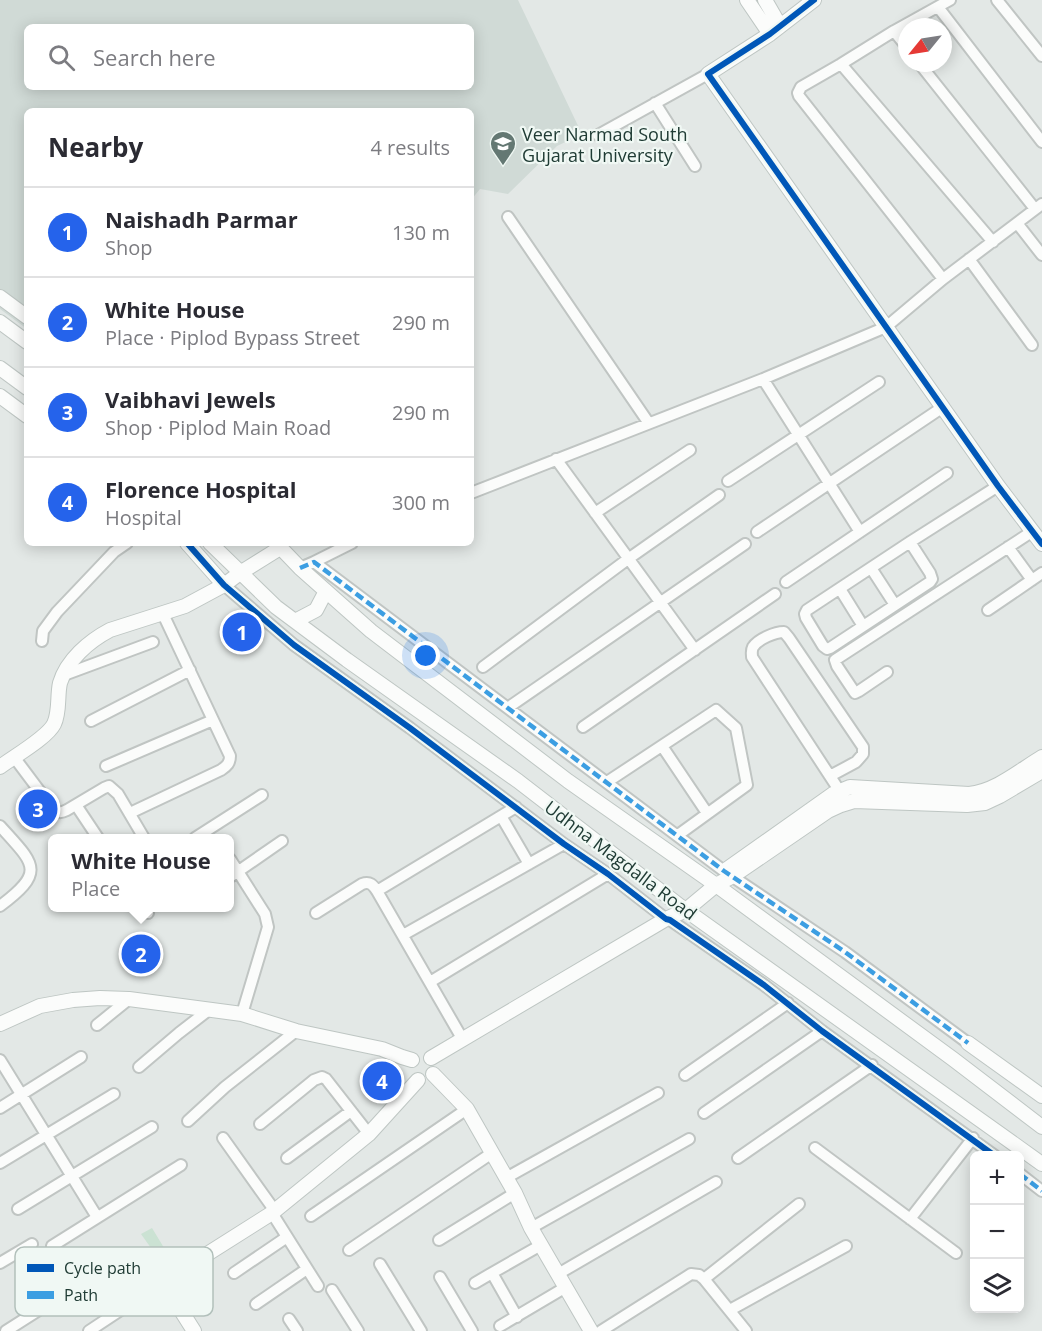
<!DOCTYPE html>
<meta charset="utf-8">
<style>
:root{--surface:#fff;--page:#f2f2f3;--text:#2b2b33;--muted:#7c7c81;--line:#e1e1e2;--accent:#2563eb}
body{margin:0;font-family:"Open Sans",sans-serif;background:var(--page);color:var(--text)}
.controls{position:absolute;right:18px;bottom:18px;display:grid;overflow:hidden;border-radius:9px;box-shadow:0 3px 15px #0003}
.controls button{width:54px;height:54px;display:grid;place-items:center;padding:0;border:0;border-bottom:2px solid var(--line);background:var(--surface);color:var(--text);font:30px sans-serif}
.compass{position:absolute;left:898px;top:18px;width:54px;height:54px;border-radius:50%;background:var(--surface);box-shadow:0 3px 15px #0003;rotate:240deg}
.you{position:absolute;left:426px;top:656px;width:21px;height:21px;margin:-15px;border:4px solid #fff;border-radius:50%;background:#1a73e8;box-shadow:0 0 0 9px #1a73e833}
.badge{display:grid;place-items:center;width:39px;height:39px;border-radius:50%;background:var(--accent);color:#fff;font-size:20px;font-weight:700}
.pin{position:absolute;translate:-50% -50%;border:3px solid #fff;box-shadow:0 2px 6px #0006}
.popup{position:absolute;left:48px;top:834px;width:186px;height:78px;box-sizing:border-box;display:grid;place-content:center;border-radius:9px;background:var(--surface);filter:drop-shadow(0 2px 4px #0005);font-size:20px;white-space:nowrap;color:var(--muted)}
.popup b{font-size:22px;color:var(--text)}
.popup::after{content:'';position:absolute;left:50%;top:100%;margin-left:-12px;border:12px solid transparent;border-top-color:var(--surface)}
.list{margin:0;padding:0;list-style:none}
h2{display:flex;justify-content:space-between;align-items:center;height:78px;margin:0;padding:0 24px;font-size:26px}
h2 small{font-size:20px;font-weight:400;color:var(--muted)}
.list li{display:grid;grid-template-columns:39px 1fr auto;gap:18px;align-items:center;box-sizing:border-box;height:90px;padding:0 24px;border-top:2px solid var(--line)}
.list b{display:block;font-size:22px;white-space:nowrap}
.list p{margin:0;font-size:20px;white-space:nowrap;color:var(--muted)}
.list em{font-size:20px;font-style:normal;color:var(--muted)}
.icon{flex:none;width:33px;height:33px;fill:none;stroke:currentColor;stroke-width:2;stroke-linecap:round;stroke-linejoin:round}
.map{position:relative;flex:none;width:1042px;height:1331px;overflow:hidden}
.search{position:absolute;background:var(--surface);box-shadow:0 3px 15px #0003;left:24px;top:24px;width:450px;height:66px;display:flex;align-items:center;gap:15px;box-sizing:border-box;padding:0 21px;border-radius:9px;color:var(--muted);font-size:22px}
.panel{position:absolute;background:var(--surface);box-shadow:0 3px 15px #0003;left:24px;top:108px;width:450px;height:438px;border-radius:9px}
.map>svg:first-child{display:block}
.built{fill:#d0dad6;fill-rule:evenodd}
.green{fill:#cbe2d3}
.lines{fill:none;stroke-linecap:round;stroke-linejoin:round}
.street-casing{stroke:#c0c5c3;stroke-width:14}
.secondary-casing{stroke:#bec6c3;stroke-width:16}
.street{stroke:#fbfcfb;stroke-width:10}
.secondary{stroke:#fbfcfb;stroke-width:14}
.quiet{stroke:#3c9ee2;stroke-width:4.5;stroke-dasharray:9 4.5;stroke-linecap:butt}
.cycleway-casing{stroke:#f0f8f4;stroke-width:10}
.cycleway{stroke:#0057b8;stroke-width:6}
.labels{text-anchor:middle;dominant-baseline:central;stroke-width:4.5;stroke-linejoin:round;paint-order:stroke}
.poi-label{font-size:18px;fill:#203c35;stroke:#f0f8f4;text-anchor:start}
.street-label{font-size:18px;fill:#203c35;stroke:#f0f8f4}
.key{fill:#f0f8f4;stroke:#b2c0bb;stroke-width:1.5}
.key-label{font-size:16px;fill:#203c35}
</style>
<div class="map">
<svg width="1042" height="1331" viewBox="0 0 1042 1331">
<rect width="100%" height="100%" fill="#e3e8e6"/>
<path class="built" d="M 0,0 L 518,0 L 582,134 L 557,146 L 508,194 L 480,189 L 471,200 L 471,111 L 27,111 L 27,329 L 0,309 ZM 27,27 L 471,27 L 471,87 L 27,87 Z"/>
<path class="green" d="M 152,1228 L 175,1266 L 145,1285 L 129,1262 L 151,1248 L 141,1234 Z"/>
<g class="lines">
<defs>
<path id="street" d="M 950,0 L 894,31 L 841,64 L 993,242
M 997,0 L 1042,56
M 938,7 L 1042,142
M 894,31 L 907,47
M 919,63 L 1035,209
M 841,64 L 801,87 L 798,93 L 799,96 L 943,279
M 655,103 L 695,166
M 598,135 L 708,74
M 508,217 L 648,422
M 1017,223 L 1042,255
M 969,259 L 1032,345
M 763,379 L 860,532
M 556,459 L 695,650
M 728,481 L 879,382
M 471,493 L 763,379 L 886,327 L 943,279 L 1042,204
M 595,513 L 690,450
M 757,532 L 943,407
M 910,542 L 930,573 L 932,579 L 930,582 L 830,648 L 827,649 L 823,646 L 806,618 L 805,614 L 807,610 L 910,542 L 998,486
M 1008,547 L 1032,580
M 314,562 L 352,543
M 300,568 L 314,562 L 724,871 L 845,952 L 968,1043
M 871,568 L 895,605
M 786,582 L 947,473
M 224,585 L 294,645 L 410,728 L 564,844 L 608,874 L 666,919 L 670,920 L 764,985 L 822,1031 L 995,1156
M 840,589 L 863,626
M 988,610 L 1042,573
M 42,641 L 43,631 L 57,612 L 114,552 L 127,543
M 483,667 L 628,559 L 719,495
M 887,672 L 859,691 L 855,693 L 837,666 L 835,660 L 1033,531
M 64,675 L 153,642
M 509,707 L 745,544
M 91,721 L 190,670
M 583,727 L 775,594
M 662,746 L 707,813
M 14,757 L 53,809 C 59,813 61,813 67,810 L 104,788 L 109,786 L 118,794 L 144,838
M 106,766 L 213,720
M 830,776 L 856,762 L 863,754 L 863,747 L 789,638 L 784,632 C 775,632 758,639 753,647 C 751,651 752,653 752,657 L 839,790
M 607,782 L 716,710 L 736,728 L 747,785 L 678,835
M 76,805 L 98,838
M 130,813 L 221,770 C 227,766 230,763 230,756 L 163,614
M 501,816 L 529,864
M 0,826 C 34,864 47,871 0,906
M 195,838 L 262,795
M 230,859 L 265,914 L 268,927 L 242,1014
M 230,877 L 282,841
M 377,891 L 516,807
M 144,908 L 148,913
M 316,913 L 362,884 C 370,881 373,885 377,891 L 463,1040
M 403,935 L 564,844
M 430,982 L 608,874
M 97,1025 L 129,999
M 0,1060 L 97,1217
M 139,1067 L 179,1033 L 210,1009
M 685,1075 L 788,1003
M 0,1108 L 81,1057
M 704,1113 L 822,1031
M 188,1121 L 225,1087 L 296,1031
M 260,1124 L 314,1080 L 322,1077 L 326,1079 L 369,1134
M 223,1138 L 275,1211
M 815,1148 L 956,1253
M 287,1158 L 351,1111
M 738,1158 L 872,1065
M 0,1163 L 114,1094
M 1020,1174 L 1042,1191
M 506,1178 L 658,1093
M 18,1209 L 152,1127
M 272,1213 L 318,1286
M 311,1216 L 467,1109
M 910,1219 L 973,1138
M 531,1228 L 689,1139
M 439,1240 L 515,1193
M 52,1246 L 181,1165
M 349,1250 L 492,1153
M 0,1263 L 32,1244
M 380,1264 L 421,1331
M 234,1273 L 287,1237
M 558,1274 L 716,1182
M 440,1277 L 472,1331
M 704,1279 L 799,1204
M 475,1283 L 492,1273
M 332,1290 L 358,1331
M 256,1304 L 307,1269
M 730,1310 L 846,1246
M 517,1317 L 492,1273 L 541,1245
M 289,1319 L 297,1331
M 500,1326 L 566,1287
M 6,1331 L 119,1259
M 89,1331 L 163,1282
M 601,1331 L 691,1274 L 699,1275 L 704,1279 L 746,1331"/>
<path id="secondary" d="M 747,0 L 770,34
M 765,0 L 780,26
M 814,0 L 770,34 L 708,74 L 998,486 L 1042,544
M 0,297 L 27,317
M 0,322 L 27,342
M 0,368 L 27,388
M 0,396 L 27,416
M 187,543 L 224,585
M 210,543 L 276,607 L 347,660 L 518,781 L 680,906 L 1042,1164
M 276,543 L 300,568 L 371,631 L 568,781 L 716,885 L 953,1059 L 1042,1127
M 295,621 L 316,610 L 326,591
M 0,767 C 13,757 47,738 54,724 C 60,712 57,696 60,683 C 67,660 89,641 110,630 L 185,606 L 224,585 L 240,573 L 280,548
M 727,869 L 833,794 L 850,787 L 969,794 C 996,791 1019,771 1042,757
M 0,1024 L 40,1006 L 73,1000 L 100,998 L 129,999 L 242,1014 L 296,1031 L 382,1049 L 402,1057 L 412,1060
M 968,1043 L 1042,1096
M 431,1058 L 666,919 L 686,910 L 716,885 L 733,876 L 828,811 L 841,805 L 854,801 L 967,805 L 985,803 L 1000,796 L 1042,771
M 433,1074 L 467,1109 L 515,1193 L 531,1228 L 591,1331
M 194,1331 L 163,1282 L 272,1213 L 369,1134 L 418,1080"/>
</defs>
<use href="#street" class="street-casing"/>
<use href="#secondary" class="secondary-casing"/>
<use href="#street" class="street"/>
<use href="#secondary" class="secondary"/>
<path class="quiet" d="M 300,568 L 314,562 L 724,871 L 845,952 L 968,1043
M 1020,1174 L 1042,1191"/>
<defs>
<path id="cycleway" d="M 814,0 L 770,34 L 708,74 L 998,486 L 1042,544
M 187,543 L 224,585 L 294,645 L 410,728 L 564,844 L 608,874 L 666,919 L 670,920 L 764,985 L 822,1031 L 995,1156"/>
</defs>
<use href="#cycleway" class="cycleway-casing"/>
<use href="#cycleway" class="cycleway"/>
</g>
<defs>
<symbol id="university-pin" viewBox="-11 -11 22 30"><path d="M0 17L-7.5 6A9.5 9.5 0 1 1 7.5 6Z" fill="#647873" stroke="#f0f8f4"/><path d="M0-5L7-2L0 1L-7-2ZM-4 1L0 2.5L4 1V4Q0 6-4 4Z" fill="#fff"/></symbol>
</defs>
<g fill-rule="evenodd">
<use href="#university-pin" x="488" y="129" width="30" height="40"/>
</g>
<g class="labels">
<g class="poi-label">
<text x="522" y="134">Veer Narmad South<tspan x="522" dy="21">Gujarat University</tspan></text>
</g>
<g class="street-label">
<text transform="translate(621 860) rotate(37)">Udhna Magdalla Road</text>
</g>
</g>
<rect x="15" y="1247" width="198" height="69" rx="9" class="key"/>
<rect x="27" y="1264" width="27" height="8" fill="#0057b8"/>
<rect x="27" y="1291" width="27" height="8" fill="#3c9ee2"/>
<g class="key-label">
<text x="64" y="1274">Cycle path</text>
<text x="64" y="1301">Path</text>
</g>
</svg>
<div class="controls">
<button>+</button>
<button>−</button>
<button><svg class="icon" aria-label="layers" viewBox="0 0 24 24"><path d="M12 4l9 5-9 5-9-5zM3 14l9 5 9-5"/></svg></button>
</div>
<svg class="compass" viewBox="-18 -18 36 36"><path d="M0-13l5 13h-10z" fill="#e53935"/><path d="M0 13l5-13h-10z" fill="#7c7c81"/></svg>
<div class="you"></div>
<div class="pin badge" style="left:242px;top:632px">1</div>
<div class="pin badge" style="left:141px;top:954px">2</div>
<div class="popup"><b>White House</b>Place</div>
<div class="pin badge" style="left:38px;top:809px">3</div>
<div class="pin badge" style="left:382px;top:1081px">4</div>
<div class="search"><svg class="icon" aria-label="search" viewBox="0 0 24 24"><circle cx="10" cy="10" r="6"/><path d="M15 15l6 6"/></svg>Search here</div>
<section class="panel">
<h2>Nearby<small>4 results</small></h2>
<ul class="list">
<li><span class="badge">1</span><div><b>Naishadh Parmar</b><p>Shop</p></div><em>130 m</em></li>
<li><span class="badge">2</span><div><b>White House</b><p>Place · Piplod Bypass Street</p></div><em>290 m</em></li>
<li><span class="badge">3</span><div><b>Vaibhavi Jewels</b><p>Shop · Piplod Main Road</p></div><em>290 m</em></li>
<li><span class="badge">4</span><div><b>Florence Hospital</b><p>Hospital</p></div><em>300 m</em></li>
</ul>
</section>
</div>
